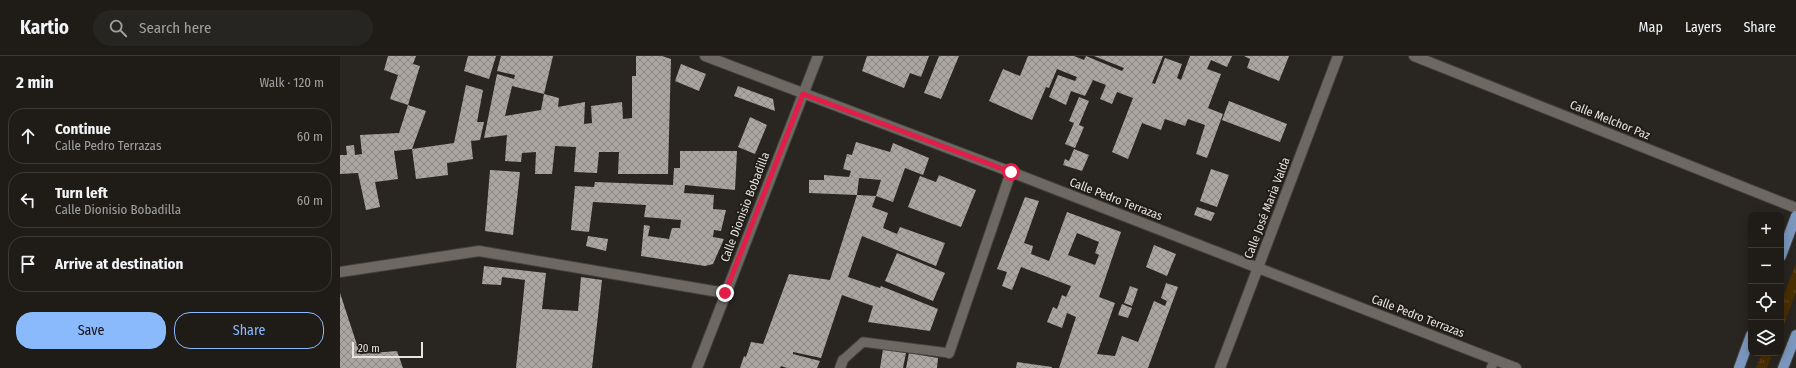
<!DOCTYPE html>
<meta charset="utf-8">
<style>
:root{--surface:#1f1c18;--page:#272521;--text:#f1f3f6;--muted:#a1a1a2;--line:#3c3a37;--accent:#8abafc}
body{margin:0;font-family:"Fira Sans Condensed",sans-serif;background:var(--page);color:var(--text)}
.controls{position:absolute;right:12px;bottom:12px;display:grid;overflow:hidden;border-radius:8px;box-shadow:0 2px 10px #0003}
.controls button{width:36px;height:36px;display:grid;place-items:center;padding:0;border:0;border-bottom:1px solid var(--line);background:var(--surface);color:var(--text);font:20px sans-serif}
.scale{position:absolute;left:12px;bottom:10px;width:71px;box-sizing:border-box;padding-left:4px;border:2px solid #e6e3e0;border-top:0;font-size:11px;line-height:14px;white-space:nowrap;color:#e6e3e0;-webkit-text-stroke:3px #201c17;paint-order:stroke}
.stop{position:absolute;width:12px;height:12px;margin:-9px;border:3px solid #e11d48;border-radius:50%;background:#fff}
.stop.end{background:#e11d48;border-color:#fff;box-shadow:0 1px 4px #0008}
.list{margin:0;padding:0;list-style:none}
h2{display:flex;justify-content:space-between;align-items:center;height:52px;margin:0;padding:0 16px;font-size:17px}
h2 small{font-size:13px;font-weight:400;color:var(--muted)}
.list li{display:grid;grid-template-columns:26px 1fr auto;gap:12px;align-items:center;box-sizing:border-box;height:56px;margin:0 8px 8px;padding:0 8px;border:1px solid var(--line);border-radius:16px}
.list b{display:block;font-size:15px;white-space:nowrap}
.list p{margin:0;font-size:13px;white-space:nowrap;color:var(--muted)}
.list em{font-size:13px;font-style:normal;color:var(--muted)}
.actions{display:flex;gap:8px;padding:12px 16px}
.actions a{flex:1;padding:9px 0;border:1px solid var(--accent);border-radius:16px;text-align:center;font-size:14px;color:var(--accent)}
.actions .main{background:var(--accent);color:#111}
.icon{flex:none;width:22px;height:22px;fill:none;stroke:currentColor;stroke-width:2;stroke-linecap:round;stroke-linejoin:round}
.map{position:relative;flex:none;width:1456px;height:312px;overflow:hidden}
header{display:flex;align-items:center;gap:24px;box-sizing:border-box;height:56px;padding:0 20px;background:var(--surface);border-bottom:1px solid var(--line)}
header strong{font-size:19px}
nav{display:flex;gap:22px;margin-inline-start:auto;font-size:14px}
.search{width:280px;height:36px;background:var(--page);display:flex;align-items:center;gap:10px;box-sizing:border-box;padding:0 14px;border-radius:22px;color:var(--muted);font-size:15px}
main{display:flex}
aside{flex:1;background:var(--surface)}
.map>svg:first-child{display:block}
.grass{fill:url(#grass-tufts)}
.building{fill:url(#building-cross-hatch);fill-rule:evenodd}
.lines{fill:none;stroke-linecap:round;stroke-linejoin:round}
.lane-casing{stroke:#45413d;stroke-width:11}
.street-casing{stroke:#45413d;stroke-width:12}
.primary-casing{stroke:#45413d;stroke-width:12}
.lane{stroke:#6d6962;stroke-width:9}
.street{stroke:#6d6962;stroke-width:10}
.primary{stroke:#7b97bd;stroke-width:10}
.route{stroke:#e11d48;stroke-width:5}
.labels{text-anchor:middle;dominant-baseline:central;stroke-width:4;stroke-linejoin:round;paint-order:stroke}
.street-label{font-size:12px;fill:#e6e3e0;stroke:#201c17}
</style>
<header>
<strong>Kartio</strong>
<div class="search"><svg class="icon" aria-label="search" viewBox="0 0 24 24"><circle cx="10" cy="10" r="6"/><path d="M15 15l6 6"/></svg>Search here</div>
<nav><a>Map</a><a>Layers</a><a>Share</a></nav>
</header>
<main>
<aside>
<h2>2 min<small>Walk · 120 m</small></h2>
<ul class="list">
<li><svg class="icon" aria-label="ahead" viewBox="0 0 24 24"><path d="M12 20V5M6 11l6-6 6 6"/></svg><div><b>Continue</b><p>Calle Pedro Terrazas</p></div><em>60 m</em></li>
<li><svg class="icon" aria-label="left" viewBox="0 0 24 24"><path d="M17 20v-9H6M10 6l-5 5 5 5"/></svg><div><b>Turn left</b><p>Calle Dionisio Bobadilla</p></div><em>60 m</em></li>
<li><svg class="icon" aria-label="arrive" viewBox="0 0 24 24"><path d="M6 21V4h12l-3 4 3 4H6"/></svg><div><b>Arrive at destination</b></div></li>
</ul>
<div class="actions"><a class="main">Save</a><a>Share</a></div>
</aside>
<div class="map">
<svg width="1456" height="312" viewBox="0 0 1456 312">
<defs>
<pattern id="grass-tufts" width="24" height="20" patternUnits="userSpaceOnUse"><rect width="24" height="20" fill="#492e00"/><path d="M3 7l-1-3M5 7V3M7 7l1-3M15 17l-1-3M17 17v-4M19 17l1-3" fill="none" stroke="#634c25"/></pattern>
<pattern id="building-cross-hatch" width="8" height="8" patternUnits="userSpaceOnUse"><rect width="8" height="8" fill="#aaa59e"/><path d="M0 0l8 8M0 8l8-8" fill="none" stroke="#8c8883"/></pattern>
</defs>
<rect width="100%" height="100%" fill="#292520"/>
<path class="grass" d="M 1456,207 L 1456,236 L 1441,276 L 1441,247 Z
M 1422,297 L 1433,297 L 1427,312 L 1416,312 Z"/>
<path class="building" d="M 48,0 L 76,0 L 73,8 L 80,10 L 68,49 L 50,43 L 58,19 L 44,14 Z
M 128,0 L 156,0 L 149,23 L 124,15 Z
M 161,0 L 213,0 L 204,38 L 172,30 L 165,60 L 201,54 L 204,38 L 219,42 L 218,51 L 245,46 L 244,68 L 252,67 L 251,50 L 282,46 L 283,63 L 292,62 L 292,20 L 296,20 L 296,0 L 322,0 L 331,3 L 328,118 L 278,118 L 279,96 L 259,96 L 257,117 L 234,116 L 236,91 L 215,90 L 212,118 L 195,118 L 196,96 L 182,97 L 181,106 L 165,105 L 167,79 L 144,82 L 157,18 L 174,23 L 175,19 L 157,15 Z
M 527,0 L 589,0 L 581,21 L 570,17 L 564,32 L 522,15 Z
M 599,0 L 619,0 L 601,43 L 584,37 Z
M 688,0 L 734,0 L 744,4 L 746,0 L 782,15 L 784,12 L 754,0 L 823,0 L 812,27 L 815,28 L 825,2 L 842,8 L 837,22 L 841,24 L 850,0 L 892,0 L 887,11 L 871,4 L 867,13 L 881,18 L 868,52 L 883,58 L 867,102 L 856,98 L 865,69 L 848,63 L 845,70 L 825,63 L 821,74 L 802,67 L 788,103 L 772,96 L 793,42 L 777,36 L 772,48 L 760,43 L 766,29 L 753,24 L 745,40 L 731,35 L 726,49 L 709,41 L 718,19 L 735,25 L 737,21 L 717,13 L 709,32 L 706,31 L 692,64 L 649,45 L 663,13 L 680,20 Z
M 904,0 L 949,0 L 939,25 L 907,12 L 910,3 Z
M 341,8 L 366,18 L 359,35 L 335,25 Z
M 126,29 L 143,34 L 137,66 L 144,66 L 140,84 L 131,85 L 133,103 L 107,107 L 108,119 L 76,123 L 72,93 L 114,87 Z
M 398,30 L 433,43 L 435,55 L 394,40 Z
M 739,41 L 749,45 L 739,69 L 744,71 L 735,92 L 725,88 L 734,67 L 729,65 Z
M 889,45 L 947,68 L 940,86 L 882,64 Z
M 68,49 L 86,55 L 72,93 L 54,95 L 58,123 L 35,126 L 40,151 L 26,154 L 18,117 L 0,118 L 0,99 L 7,99 L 6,90 L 14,89 L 15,99 L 22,98 L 20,79 L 59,77 Z
M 410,61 L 427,69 L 415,98 L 398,91 Z
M 516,86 L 550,96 L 553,87 L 589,102 L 583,119 L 565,112 L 553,146 L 536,140 L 541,124 L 519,122 L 517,139 L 469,137 L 469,124 L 484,124 L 484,119 L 509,121 L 511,115 L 503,113 L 507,98 L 512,99 Z
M 734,93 L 749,99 L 742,115 L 723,109 L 725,103 L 729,105 Z
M 340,95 L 397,95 L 395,134 L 345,129 L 344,137 L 374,139 L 373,153 L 386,154 L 381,175 L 374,174 L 373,181 L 384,183 L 373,208 L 365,210 L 301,200 L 304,169 L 310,170 L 308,180 L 329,183 L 332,172 L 340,172 L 341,164 L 304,161 L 306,149 L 253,146 L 249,176 L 231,174 L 235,130 L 254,131 L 255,126 L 333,129 L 334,112 L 340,112 Z
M 871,113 L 889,119 L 877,151 L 860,145 Z
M 150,114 L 180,116 L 173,179 L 145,175 Z
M 599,119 L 636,134 L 621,171 L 568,151 L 580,120 L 596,126 Z
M 517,139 L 536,140 L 532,151 L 548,157 L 543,172 L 557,178 L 560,171 L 605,187 L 596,210 L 522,180 L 508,221 L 540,232 L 541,230 L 598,253 L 590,275 L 528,266 L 533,250 L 502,239 L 481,302 L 453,296 L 453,298 L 480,305 L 477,312 L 447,312 L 441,310 L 440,312 L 400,312 L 404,300 L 406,301 L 411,286 L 423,288 L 449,218 L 490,224 Z
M 685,141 L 699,145 L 684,187 L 693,190 L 691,198 L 704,203 L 709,205 L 727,156 L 781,176 L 759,241 L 775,247 L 757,298 L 775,300 L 782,280 L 798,286 L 814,245 L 825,250 L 827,245 L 821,242 L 826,227 L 838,231 L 808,312 L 719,312 L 736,261 L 727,257 L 722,272 L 707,266 L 713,251 L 717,253 L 722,239 L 726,241 L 731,230 L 681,211 L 672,234 L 662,230 L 667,216 L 657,213 ZM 737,177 L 759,186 L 755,197 L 759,199 L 755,209 L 728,199 Z
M 857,151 L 875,157 L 871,165 L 854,159 Z
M 248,180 L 268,183 L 266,195 L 246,190 Z
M 814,189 L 836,198 L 827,220 L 806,211 Z
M 557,197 L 605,217 L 593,245 L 545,225 Z
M 144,210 L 206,217 L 202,253 L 238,255 L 241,221 L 262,224 L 252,312 L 176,312 L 185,224 L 162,221 L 161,229 L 142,228 Z
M 790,230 L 798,233 L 792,250 L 784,247 Z
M 0,237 L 20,298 L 57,295 L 63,312 L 0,312 Z
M 782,248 L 792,252 L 788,262 L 778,259 Z
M 543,293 L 566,297 L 563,312 L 540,312 Z
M 569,297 L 598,302 L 597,312 L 566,312 Z
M 677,306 L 712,311 L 712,312 L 676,312 Z"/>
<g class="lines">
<defs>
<path id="lane" d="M 503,304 L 523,286 L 609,297
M 1151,312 L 1155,304"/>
<path id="street" d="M 365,0 L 671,116 L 1176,312
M 1074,0 L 1456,152
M 0,216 L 139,195 L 385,237
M 609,297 L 671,116
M 357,312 L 478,0
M 500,312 L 503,304
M 880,312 L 998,0"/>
<path id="primary" d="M 1441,200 L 1456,160
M 1399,312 L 1411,279
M 1443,312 L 1456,279"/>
</defs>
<use href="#lane" class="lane-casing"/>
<use href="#street" class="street-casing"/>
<use href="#primary" class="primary-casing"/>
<use href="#lane" class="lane"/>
<use href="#street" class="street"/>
<use href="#primary" class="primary"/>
</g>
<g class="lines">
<path class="route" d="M 385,237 L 463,38 L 671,116"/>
</g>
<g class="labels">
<g class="street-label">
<text transform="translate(1270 64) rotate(22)">Calle Melchor Paz</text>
<text transform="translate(776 143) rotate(21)">Calle Pedro Terrazas</text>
<text transform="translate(405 151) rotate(-69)">Calle Dionisio Bobadilla</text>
<text transform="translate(927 152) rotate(-69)">Calle José Maria Valda</text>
<text transform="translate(1078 260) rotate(21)">Calle Pedro Terrazas</text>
</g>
</g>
</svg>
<div class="controls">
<button>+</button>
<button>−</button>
<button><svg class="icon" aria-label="locate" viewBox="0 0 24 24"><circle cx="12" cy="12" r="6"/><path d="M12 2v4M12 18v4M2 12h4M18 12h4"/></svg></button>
<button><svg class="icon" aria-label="layers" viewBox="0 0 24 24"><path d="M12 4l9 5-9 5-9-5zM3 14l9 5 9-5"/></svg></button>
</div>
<div class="scale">20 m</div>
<div class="stop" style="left:671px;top:116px"></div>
<div class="stop end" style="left:385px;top:237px"></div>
</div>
</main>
